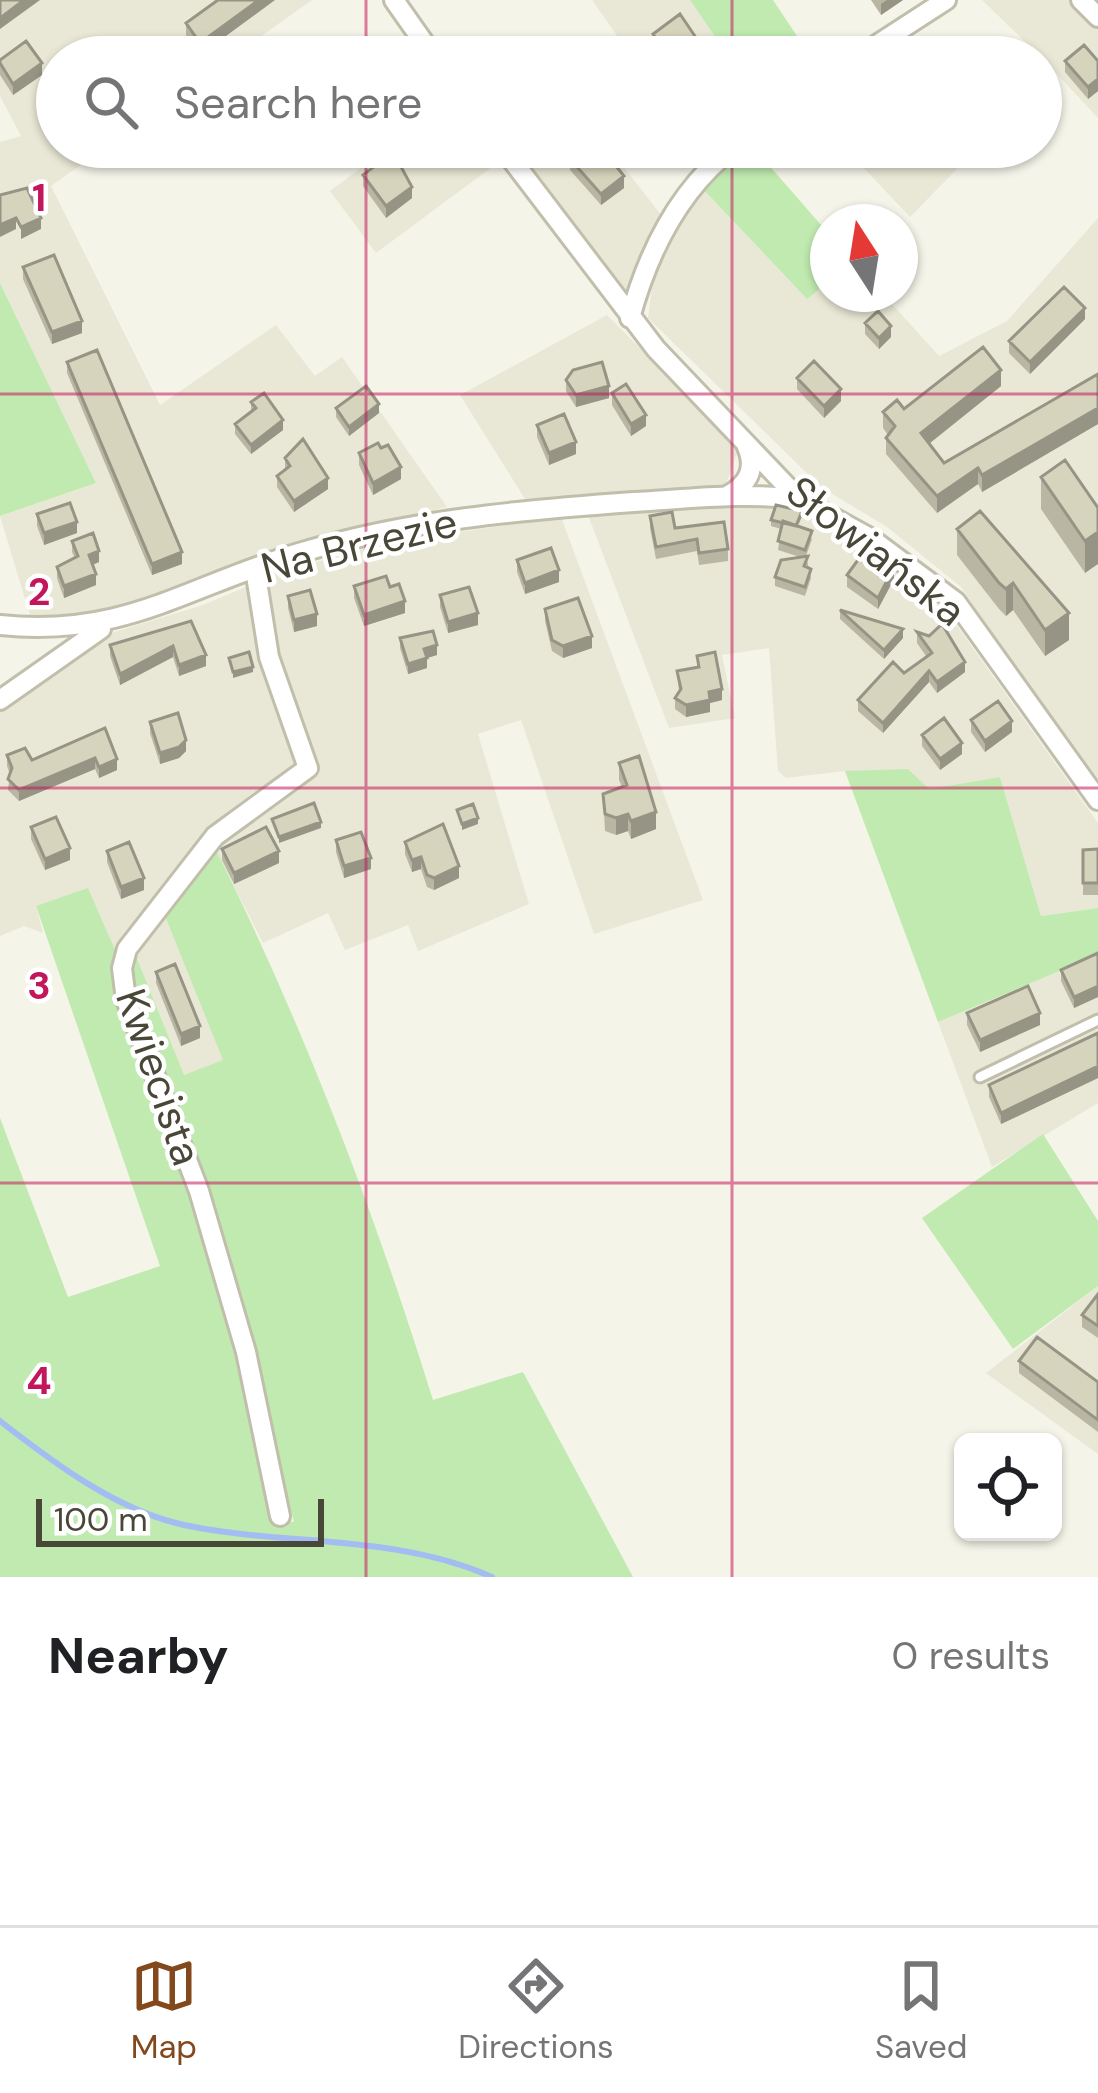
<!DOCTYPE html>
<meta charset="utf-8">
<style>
:root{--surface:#fff;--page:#f2f2f2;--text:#202124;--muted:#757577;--line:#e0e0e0;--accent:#84481d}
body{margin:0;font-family:"DM Sans",sans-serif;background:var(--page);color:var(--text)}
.controls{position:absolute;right:36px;bottom:36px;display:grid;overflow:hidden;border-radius:18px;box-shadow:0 3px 9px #0004}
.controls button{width:108px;height:108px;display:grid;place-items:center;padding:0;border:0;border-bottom:3px solid var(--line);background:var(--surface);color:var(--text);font:60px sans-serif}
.compass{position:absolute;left:810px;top:204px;width:108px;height:108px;border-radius:50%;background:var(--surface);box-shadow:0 3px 9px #0004;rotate:348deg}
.scale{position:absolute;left:36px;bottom:30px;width:288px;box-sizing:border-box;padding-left:12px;border:6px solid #494737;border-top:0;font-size:33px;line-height:42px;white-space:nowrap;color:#494737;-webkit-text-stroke:9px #fff;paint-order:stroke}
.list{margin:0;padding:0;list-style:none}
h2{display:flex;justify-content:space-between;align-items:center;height:156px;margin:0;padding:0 48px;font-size:51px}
h2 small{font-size:39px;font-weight:400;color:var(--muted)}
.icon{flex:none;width:66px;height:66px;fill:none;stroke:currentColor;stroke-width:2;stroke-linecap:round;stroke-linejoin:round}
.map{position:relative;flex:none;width:1098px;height:1577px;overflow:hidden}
.search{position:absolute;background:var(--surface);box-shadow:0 3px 9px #0004;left:36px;right:36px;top:36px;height:132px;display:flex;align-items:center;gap:30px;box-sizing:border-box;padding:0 42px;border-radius:66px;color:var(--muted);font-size:45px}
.sheet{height:348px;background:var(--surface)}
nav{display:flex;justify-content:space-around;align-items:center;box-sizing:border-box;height:168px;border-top:3px solid var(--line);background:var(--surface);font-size:33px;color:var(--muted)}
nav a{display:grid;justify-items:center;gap:6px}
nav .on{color:var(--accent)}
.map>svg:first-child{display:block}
.residential{fill:#e9e8d6}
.green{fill:#c0eab0}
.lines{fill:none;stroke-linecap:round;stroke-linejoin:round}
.stream{stroke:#a3bdf3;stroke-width:6}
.service-casing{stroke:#c1bfab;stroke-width:15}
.minor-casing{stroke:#c1bfab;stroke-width:24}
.service{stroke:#fff;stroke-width:9}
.minor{stroke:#fff;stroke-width:18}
.wall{fill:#b9b6a3}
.shaded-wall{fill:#969484}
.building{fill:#d7d4bd;stroke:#969484;stroke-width:3}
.grid{fill:none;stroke:#c2185b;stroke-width:3;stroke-opacity:0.55}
.labels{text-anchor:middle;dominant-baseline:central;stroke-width:9;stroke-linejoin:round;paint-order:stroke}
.street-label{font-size:42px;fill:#494737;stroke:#fff}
.grid-label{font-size:39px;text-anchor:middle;font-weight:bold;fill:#c2185b;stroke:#fff;stroke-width:9;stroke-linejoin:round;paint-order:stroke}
</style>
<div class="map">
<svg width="1098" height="1577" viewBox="0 0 1098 1577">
<rect width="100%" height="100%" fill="#f5f4e9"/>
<path class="residential" d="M 0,0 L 312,0 L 232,57 L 57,57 L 57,147 L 106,147 L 51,186 L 160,405 L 276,325 L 315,376 L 342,357 L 447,507 L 295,544 L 108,616 L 32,622 L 0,516 L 96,483 L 0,283 L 0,142 L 21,136 L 0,96 Z
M 592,0 L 690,0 L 729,57 L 632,57 Z
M 982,0 L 1098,0 L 1098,118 L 1041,57 Z
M 389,147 L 490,147 L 500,161 L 376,253 L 330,191 Z
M 512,147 L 564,147 L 570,154 L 580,147 L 608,147 L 662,216 L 633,292 L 620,294 Z
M 844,147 L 936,147 L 957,169 L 910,217 Z
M 700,186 L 806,298 L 828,282 L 828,294 L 883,294 L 939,356 L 1007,321 L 1098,218 L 1098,791 L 961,587 L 887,527 L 821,487 L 648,318 L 653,278 Z
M 607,315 L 739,447 L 725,487 L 525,499 L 460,395 Z
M 734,503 L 802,509 L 878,547 L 940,602 L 1098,823 L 1098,908 L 1041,916 L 1000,777 L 929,789 L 845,771 L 786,778 L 778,771 L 769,648 L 722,655 L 735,718 L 669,728 L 588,515 Z
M 561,517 L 703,900 L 594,934 L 521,720 L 478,734 L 529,904 L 482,924 L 418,951 L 408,925 L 345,950 L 328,913 L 263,943 L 207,833 L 116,952 L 88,889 L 36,906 L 43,933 L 24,926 L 0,936 L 0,691 L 108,634 L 203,605 L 282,572 L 380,544 Z
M 163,911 L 224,1060 L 184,1076 L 134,951 Z
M 1098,955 L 1098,1103 L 992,1167 L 938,1022 Z
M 1098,1286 L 1098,1454 L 986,1373 Z"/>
<path class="green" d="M 690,0 L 773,0 L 811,57 L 729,57 Z
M 742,147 L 753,147 L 828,233 L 828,282 L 807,299 L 700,186 Z
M 0,283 L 96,483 L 0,516 Z
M 908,769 L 929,789 L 1000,777 L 1041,916 L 1098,908 L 1098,955 L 938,1022 L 845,771 Z
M 213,844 C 302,1022 374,1210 433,1400 L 523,1372 L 633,1577 L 0,1577 L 0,1118 L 68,1297 L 160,1266 L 36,906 L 88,888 L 116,952 L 113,977 L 194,1190 L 243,1356 L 272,1519 L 294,1522 L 214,1214 L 132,1010 L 127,972 L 134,951 L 184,1075 L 223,1060 L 163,911 Z
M 1043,1134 L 1098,1221 L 1098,1286 L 1013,1349 L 922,1218 Z"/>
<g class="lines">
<path class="stream" d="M 0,1421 C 54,1463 116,1510 184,1525 C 285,1546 396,1534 492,1577"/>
<defs>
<path id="service" d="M 980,1077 L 1098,1020"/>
<path id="minor" d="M 394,0 L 434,57
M 1081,0 L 1098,17
M 858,57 L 946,0
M 502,147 L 656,349 L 799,499 L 870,538 L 956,602 L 1098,800
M 630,318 C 648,252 679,189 734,147
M 727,496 C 747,485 757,470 747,447
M 255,569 L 269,657 L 308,768 L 215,836 L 127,949 L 122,968 L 126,1000 L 199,1191 L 246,1352 L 280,1516
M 0,625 C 124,638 187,586 299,553 C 408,520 521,510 634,502 C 689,499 744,492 799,499
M 0,700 L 101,629"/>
</defs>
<use href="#service" class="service-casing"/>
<use href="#minor" class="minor-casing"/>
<use href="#service" class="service"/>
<use href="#minor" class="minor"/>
</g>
<path class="wall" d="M 218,0 L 200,55 L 186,35 L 186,23 Z
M 871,0 L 903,0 L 881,15 Z
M 653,34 L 709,57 L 661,57 L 653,45 Z
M 0,60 L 42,75 L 13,95 L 0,75 Z
M 1065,61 L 1098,61 L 1098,91 L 1088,99 L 1065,72 Z
M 884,147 L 918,147 L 917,163 L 904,168 Z
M 570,159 L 624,188 L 601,205 L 570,170 Z
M 363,175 L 412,198 L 386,218 L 363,186 Z
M 23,267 L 82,333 L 52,344 L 23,279 Z
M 1085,319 L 1030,374 L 1009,353 L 1009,341 Z
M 865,323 L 891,337 L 879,349 L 865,334 Z
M 67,362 L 182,564 L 152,575 L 67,373 Z
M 1098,374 L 1098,424 L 982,492 L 978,484 L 937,513 L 886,454 L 886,438 L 888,435 L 883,428 L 883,412 L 904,409 L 1001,386 L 929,444 L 944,463 Z
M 797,378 L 841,401 L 824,418 L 797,389 Z
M 566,380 L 609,398 L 576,407 L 566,391 Z
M 612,393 L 646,426 L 631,436 L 612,405 Z
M 251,402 L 283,430 L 251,454 L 235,434 L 235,424 L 251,412 Z
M 336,408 L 379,413 L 349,436 L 336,417 Z
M 537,425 L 576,454 L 549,465 L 537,437 Z
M 359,453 L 401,479 L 373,495 L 359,465 Z
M 285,458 L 328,489 L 294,512 L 277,487 L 277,476 L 285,470 Z
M 1041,477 L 1098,508 L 1085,573 L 1041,509 Z
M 37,514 L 77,533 L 44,545 L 37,526 Z
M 650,516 L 728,549 L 728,561 L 699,565 L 697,551 L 656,559 L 650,528 Z
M 802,517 L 798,526 L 812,539 L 806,556 L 811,578 L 805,596 L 775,586 L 775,577 L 800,557 L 778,550 L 781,529 L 771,526 L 771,520 Z
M 957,529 L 1069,640 L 1045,656 L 1013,610 L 1006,616 L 999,609 L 957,555 Z
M 72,541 L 99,562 L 93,565 L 96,585 L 64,598 L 57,578 L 57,567 L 75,558 L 72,552 Z
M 517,560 L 559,582 L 525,594 L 517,572 Z
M 847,575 L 894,579 L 878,609 L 847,587 Z
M 354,586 L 390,587 L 405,613 L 364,626 L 354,598 Z
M 440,595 L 478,625 L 448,633 L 440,607 Z
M 288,596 L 317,626 L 294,632 L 288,608 Z
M 545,609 L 592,648 L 563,658 L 552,651 L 545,621 Z
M 840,610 L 903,638 L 884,659 L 840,619 Z
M 191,621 L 206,666 L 179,676 L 173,657 L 120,685 L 110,656 L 110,645 Z
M 917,632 L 965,672 L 937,693 L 929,682 L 883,733 L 858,711 L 858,700 L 904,673 L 926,656 L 917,643 Z
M 400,638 L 437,655 L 427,658 L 427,668 L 408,674 L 400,648 Z
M 697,656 L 722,700 L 710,703 L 710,712 L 686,717 L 675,709 L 675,698 L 679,691 L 677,671 L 697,668 Z
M 971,720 L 1012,732 L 985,752 L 971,732 Z
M 150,722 L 186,751 L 179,758 L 160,764 L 150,733 Z
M 105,728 L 117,770 L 99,778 L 95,769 L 19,801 L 8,790 L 10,774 L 7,766 L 7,755 L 32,760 Z
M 922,735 L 962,754 L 940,770 L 922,746 Z
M 619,763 L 656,829 L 631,839 L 628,831 L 616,835 L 605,831 L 603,794 L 622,787 L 619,780 Z
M 31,827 L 70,860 L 45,870 L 31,839 Z
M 336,840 L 371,869 L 344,878 L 336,852 Z
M 405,842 L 459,878 L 434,890 L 427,887 L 421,869 L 412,872 L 405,854 Z
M 222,849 L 279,863 L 234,884 L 222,860 Z
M 1098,849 L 1098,895 L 1083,895 L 1083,850 Z
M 107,851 L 144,890 L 121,899 L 107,862 Z
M 1098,953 L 1098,997 L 1074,1008 L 1061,981 L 1061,970 Z
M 156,972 L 200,1038 L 181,1046 L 156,983 Z
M 967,1013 L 1040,1025 L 980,1052 L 967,1025 Z
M 1098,1033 L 1098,1078 L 1001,1124 L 989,1097 L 989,1085 Z
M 1098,1294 L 1098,1338 L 1082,1327 L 1082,1315 Z
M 1019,1361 L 1098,1382 L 1098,1432 L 1019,1373 Z"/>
<path class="shaded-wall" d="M 24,0 L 40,0 L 0,29 L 0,18 Z
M 259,0 L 275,0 L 200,55 L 200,43 Z
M 887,0 L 903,0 L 881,15 L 881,4 Z
M 42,63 L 42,75 L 13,95 L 13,84 Z
M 1098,79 L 1098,91 L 1088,99 L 1088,87 Z
M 917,151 L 917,163 L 904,168 L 904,156 Z
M 624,176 L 624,188 L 601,205 L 601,194 Z
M 412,187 L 412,198 L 386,218 L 386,206 Z
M 16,218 L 16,229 L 0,237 L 0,225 Z
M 41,218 L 41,229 L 21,239 L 21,227 Z
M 1085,308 L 1085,319 L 1030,374 L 1030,362 Z
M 82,321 L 82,333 L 52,344 L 52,332 Z
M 891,326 L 891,337 L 879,349 L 879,338 Z
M 1001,370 L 1001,386 L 921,450 L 921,433 Z
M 609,386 L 609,398 L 576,407 L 576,395 Z
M 841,389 L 841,401 L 824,418 L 824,406 Z
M 379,404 L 379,413 L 349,436 L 349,427 Z
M 1098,408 L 1098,424 L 982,492 L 982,475 Z
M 646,415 L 646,426 L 631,436 L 631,424 Z
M 283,420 L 283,430 L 251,454 L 251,445 Z
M 576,442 L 576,454 L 549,465 L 549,453 Z
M 401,467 L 401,479 L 373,495 L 373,483 Z
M 978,468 L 978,484 L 937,513 L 937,496 Z
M 328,478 L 328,489 L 294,512 L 294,501 Z
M 77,522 L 77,533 L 44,545 L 44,533 Z
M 1098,532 L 1098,564 L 1085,573 L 1085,541 Z
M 99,551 L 99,562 L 89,566 L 89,555 Z
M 182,552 L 182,564 L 152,575 L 152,564 Z
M 894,567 L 894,579 L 878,609 L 878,598 Z
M 559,570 L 559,582 L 525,594 L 525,583 Z
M 96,574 L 96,585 L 64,598 L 64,586 Z
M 1013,583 L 1013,610 L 1006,616 L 1006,589 Z
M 405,601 L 405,613 L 364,626 L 364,615 Z
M 478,613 L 478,625 L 448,633 L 448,622 Z
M 1069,613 L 1069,640 L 1045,656 L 1045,630 Z
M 317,614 L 317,626 L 294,632 L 294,620 Z
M 903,629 L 903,638 L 884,659 L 884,650 Z
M 592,636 L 592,648 L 563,658 L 563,646 Z
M 437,645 L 437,655 L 427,658 L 427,668 L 408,674 L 408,664 L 424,649 Z
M 173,646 L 173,657 L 120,685 L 120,674 Z
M 206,655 L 206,666 L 179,676 L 179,665 Z
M 965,662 L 965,672 L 937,693 L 937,682 Z
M 253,667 L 253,672 L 233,678 L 233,672 Z
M 929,671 L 929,682 L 883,733 L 883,723 Z
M 722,689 L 722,700 L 710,703 L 710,712 L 686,717 L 686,705 L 709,692 Z
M 1012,721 L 1012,732 L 985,752 L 985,741 Z
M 186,740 L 186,751 L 179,758 L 160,764 L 160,753 Z
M 962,743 L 962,754 L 940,770 L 940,759 Z
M 95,758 L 95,769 L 19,801 L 19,790 Z
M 117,759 L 117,770 L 99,778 L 99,767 Z
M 656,812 L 656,829 L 631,839 L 631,821 Z
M 628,814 L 628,831 L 616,835 L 616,818 Z
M 478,818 L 478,824 L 462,830 L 462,824 Z
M 321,822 L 321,828 L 279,843 L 279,837 Z
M 70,848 L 70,860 L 45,870 L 45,859 Z
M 279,851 L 279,863 L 234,884 L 234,873 Z
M 421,857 L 421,869 L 412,872 L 412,860 Z
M 371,858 L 371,869 L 344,878 L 344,866 Z
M 459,866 L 459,878 L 434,890 L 434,878 Z
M 144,878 L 144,890 L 121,899 L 121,887 Z
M 1098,986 L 1098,997 L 1074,1008 L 1074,997 Z
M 1040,1013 L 1040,1025 L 980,1052 L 980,1040 Z
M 200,1026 L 200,1038 L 181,1046 L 181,1034 Z
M 1098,1066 L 1098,1078 L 1001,1124 L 1001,1113 Z"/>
<path class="building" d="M 0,0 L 24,0 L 0,18 Z
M 218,0 L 259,0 L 200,43 L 186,23 Z
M 680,14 L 709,57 L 669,57 L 653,34 Z
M 26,41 L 42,63 L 13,84 L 0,63 L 0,60 Z
M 1084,45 L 1098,61 L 1098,79 L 1088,87 L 1065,61 Z
M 585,147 L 601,147 L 624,176 L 601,194 L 570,159 Z
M 895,147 L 917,147 L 917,151 L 904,156 Z
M 393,152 L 412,187 L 386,206 L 363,175 Z
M 27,188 L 41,218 L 21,227 L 16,218 L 0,225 L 0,195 Z
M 54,255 L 82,321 L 52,332 L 23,267 Z
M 1064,287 L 1085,308 L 1030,362 L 1009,341 Z
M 878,311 L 891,326 L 879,338 L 865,323 Z
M 983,347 L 1001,370 L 921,433 L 944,463 L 1098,374 L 1098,408 L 982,475 L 978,468 L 937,496 L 886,438 L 895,426 L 883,412 L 897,400 L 904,409 Z
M 97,350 L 182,552 L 152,564 L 67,362 Z
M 814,361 L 841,389 L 824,406 L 797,378 Z
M 602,362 L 609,386 L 576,395 L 566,380 L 573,370 Z
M 626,384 L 646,415 L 631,424 L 612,393 Z
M 366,386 L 379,404 L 349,427 L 336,408 Z
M 264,393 L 283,420 L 251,445 L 235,424 L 256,408 L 251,402 Z
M 564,414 L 576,442 L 549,453 L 537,425 Z
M 303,439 L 328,478 L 294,501 L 277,476 L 290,466 L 285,458 Z
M 378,443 L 381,448 L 388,445 L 401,467 L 373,483 L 359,453 Z
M 1065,460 L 1098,508 L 1098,532 L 1085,541 L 1041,477 Z
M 70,503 L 77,522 L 44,533 L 37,514 Z
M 776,505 L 802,511 L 796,526 L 771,520 Z
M 980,511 L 1069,613 L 1045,630 L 1013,583 L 1006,589 L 999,583 L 957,529 Z
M 672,512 L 675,528 L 724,522 L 728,549 L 699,553 L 697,539 L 656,547 L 650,516 Z
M 783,521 L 812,531 L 805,550 L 778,541 Z
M 93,533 L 99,551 L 89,555 L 96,574 L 64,586 L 57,567 L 78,556 L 72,541 Z
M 551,548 L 559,570 L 525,583 L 517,560 Z
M 874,553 L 894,567 L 878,598 L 847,575 L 860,557 L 867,562 Z
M 808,556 L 804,566 L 811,569 L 805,587 L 775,577 L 781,560 Z
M 386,576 L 390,587 L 399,584 L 405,601 L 364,615 L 354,586 Z
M 469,587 L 478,613 L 448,622 L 440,595 Z
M 310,590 L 317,614 L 294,620 L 288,596 Z
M 578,598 L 592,636 L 563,646 L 552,640 L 545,609 Z
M 840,610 L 903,629 L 884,650 Z
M 191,621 L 206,655 L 179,665 L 173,646 L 120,674 L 110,645 Z
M 942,624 L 965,662 L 937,682 L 929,671 L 883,723 L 858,700 L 893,662 L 904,673 L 932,653 L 917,632 L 929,636 Z
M 433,631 L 437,645 L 424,649 L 427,658 L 408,664 L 400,638 Z
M 249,652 L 253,667 L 233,672 L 229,658 Z
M 715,652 L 722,689 L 709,692 L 710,700 L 686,705 L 675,698 L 681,689 L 677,671 L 699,667 L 697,656 Z
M 998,701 L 1012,721 L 985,741 L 971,720 Z
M 178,713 L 186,740 L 179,747 L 160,753 L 150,722 Z
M 944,718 L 962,743 L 940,759 L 922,735 Z
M 105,728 L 117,759 L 99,767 L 95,758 L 19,790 L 8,779 L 12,768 L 7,755 L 25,748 L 32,760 Z
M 639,756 L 656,812 L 631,821 L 628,814 L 616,818 L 605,814 L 603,794 L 627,785 L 619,763 Z
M 314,803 L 321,822 L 279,837 L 272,819 Z
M 473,804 L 478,818 L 462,824 L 457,810 Z
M 56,817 L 70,848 L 45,859 L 31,827 Z
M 443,824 L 459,866 L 434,878 L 427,875 L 421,857 L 412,860 L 405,842 Z
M 266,827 L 279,851 L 234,873 L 222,849 Z
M 361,832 L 371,858 L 344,866 L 336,840 Z
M 129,842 L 144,878 L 121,887 L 107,851 Z
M 1098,849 L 1098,883 L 1083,883 L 1083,850 Z
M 1098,953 L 1098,986 L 1074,997 L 1061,970 Z
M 175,964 L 200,1026 L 181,1034 L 156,972 Z
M 1028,986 L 1040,1013 L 980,1040 L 967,1013 Z
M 1098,1033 L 1098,1066 L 1001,1113 L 989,1085 Z
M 1098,1294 L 1098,1326 L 1082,1315 Z
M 1037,1337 L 1098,1382 L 1098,1420 L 1019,1361 Z"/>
<path class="grid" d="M 366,0 L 366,57M 732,0 L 732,57M 366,147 L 366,1577M 732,147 L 732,1577M 0,394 L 1098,394M 0,788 L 1098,788M 0,1183 L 1098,1183"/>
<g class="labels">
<g class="street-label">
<text transform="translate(359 545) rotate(-14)">Na Brzezie</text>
<text transform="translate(876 551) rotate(38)">Słowiańska</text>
<text transform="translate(159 1077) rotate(71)">Kwiecista</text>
</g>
</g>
<g class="grid-label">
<text x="39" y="211">1</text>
<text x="39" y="605">2</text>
<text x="39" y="999">3</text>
<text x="39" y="1394">4</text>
</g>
</svg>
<div class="controls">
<button><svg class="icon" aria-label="locate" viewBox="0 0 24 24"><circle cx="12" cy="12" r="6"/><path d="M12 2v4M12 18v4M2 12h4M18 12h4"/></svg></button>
</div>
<svg class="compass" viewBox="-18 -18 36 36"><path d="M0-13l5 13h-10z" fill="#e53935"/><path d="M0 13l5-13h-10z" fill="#757577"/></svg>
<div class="scale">100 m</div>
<div class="search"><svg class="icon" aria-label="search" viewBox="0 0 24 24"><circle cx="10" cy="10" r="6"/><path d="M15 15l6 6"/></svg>Search here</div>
</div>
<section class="sheet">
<h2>Nearby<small>0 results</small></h2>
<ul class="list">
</ul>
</section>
<nav>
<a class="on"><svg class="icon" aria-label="map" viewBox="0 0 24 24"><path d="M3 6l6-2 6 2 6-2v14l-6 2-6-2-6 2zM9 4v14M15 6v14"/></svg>Map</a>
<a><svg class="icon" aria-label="directions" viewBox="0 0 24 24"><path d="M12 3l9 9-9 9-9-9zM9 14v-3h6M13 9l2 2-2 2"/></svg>Directions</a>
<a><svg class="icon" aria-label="saved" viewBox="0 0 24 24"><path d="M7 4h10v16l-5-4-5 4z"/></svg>Saved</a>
</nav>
